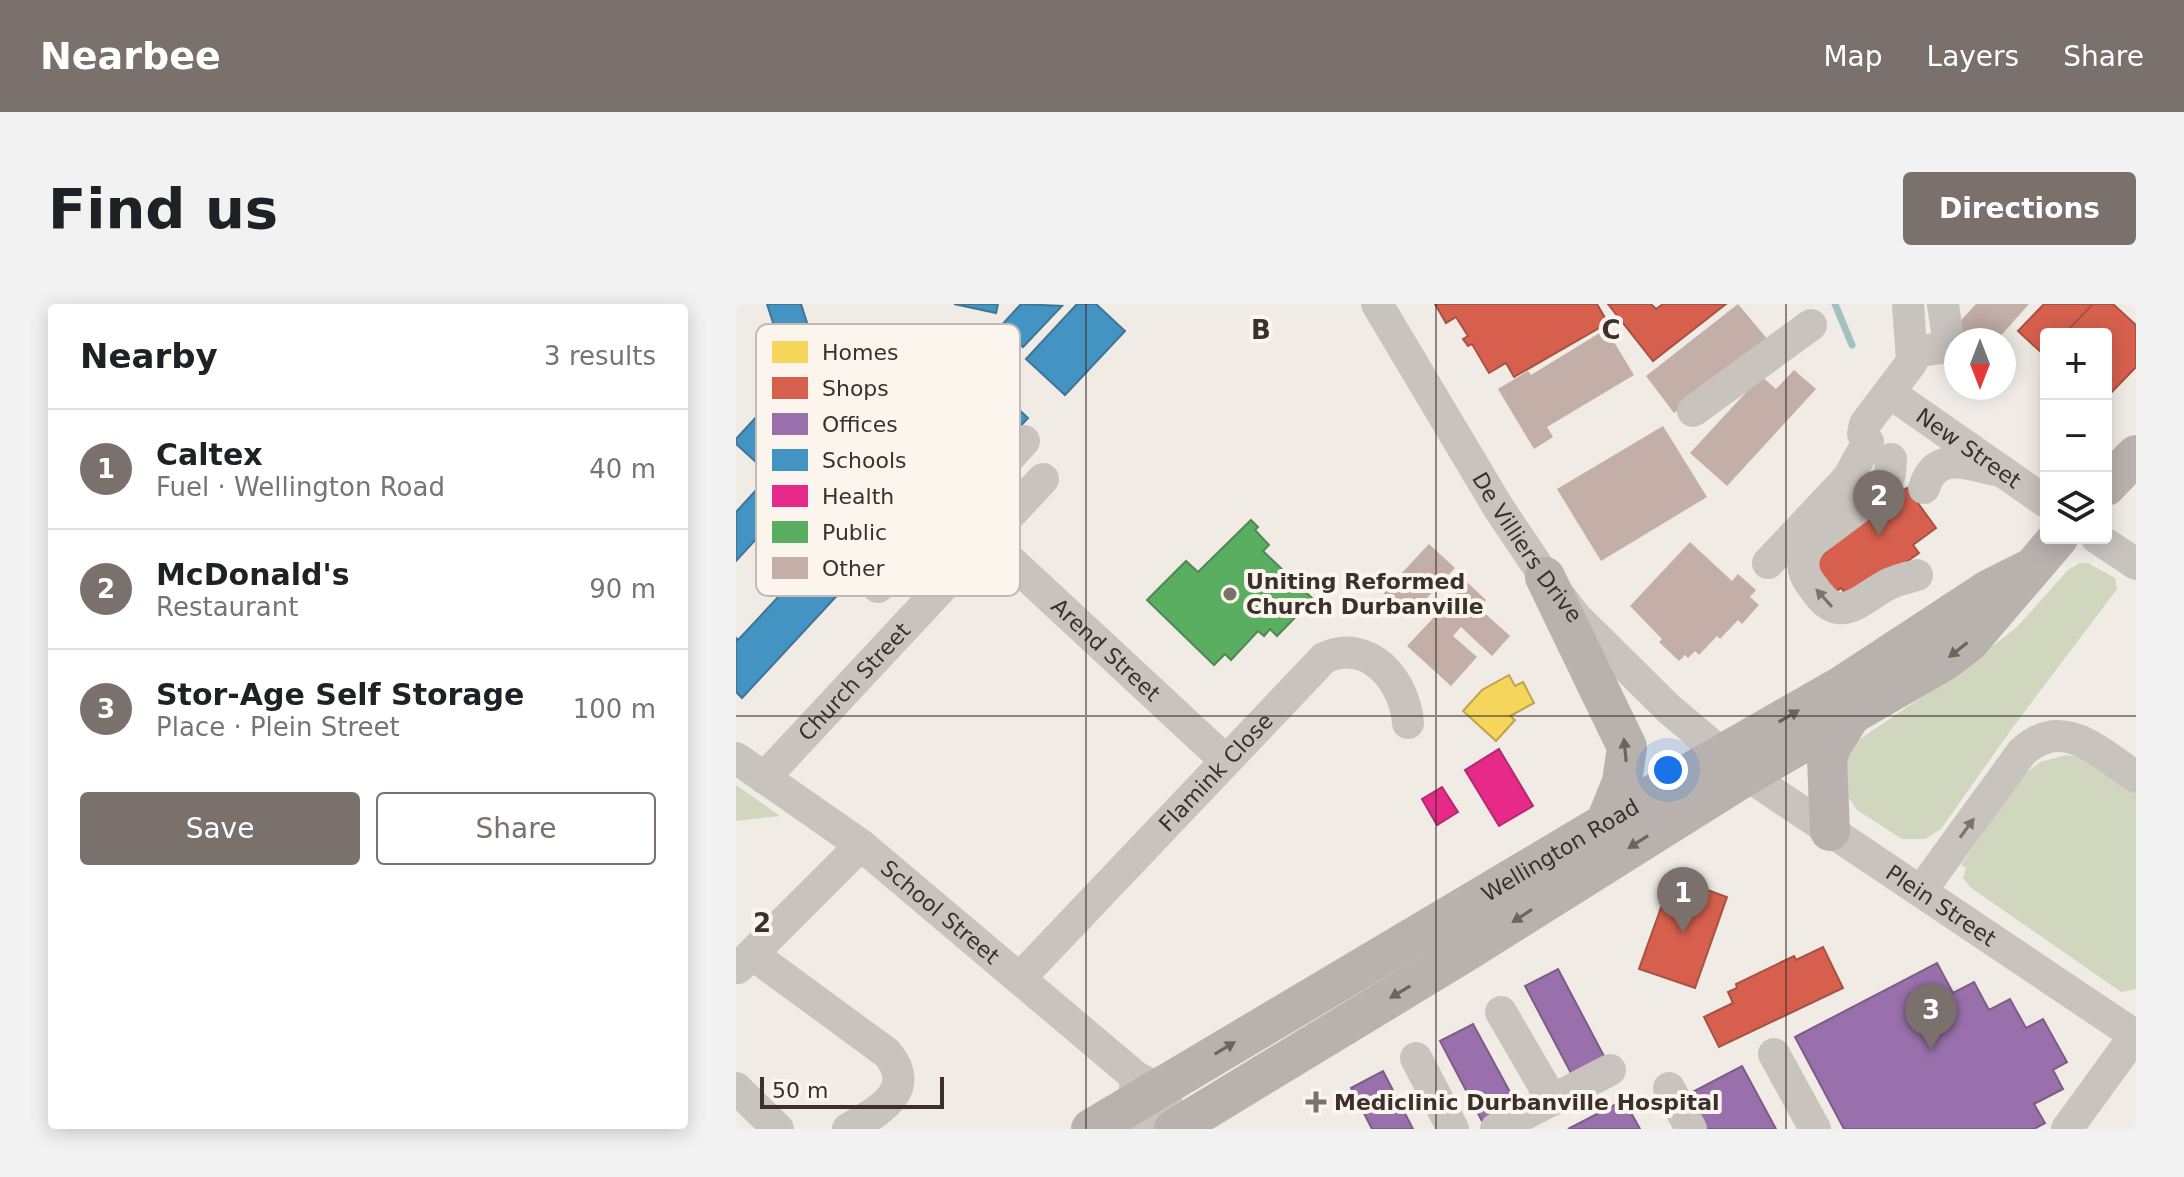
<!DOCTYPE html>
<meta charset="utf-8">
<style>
:root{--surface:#fff;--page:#f2f2f2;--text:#202124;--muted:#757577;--line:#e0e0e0;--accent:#7a716c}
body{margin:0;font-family:"DejaVu Sans",sans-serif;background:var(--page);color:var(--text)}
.controls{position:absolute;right:24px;top:24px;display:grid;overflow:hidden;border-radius:8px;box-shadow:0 4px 20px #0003}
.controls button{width:72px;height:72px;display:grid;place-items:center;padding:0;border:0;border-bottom:2px solid var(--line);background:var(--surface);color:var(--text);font:40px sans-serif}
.compass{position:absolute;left:1208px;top:24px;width:72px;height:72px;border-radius:50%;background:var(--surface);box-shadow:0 4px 20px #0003;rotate:180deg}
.scale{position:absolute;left:24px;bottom:20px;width:184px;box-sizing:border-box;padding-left:8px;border:4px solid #3b302b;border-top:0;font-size:22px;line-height:28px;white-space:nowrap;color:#3b302b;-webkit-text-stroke:6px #fbf5ee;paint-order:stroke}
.you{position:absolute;left:932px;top:466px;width:28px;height:28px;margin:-20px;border:6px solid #fff;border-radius:50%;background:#1a73e8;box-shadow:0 0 0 12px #1a73e833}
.badge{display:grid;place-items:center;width:52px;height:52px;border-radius:50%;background:var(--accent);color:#fff;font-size:26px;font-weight:700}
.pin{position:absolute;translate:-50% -66px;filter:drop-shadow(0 2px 4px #0008)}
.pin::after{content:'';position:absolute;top:42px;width:28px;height:24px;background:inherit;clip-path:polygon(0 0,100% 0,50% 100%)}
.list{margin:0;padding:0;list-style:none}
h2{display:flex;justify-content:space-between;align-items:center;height:104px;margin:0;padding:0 32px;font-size:34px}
h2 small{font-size:26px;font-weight:400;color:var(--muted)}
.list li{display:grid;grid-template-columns:52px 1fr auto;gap:24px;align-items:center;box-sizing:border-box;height:120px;padding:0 32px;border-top:2px solid var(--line)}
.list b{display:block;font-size:30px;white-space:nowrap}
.list p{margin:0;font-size:26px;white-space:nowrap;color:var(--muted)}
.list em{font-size:26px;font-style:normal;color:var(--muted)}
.actions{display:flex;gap:16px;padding:24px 32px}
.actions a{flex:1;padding:18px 0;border:2px solid var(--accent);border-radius:8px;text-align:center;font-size:28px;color:var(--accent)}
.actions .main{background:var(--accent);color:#fff}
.icon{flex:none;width:44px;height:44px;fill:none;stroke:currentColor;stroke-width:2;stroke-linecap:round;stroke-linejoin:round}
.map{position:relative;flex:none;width:1400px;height:825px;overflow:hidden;border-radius:8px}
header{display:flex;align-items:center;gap:48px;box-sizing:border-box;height:112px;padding:0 40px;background:var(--accent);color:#fff}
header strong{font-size:38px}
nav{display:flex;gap:44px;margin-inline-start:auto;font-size:28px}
.intro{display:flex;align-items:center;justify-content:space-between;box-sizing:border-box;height:192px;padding:0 48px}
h1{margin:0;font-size:56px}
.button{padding:20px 36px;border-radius:8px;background:var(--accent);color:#fff;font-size:28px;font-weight:700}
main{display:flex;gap:48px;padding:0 48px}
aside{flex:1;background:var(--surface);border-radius:8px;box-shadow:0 4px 20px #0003}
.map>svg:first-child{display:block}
.green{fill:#d1d6bf}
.homes{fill:#f6d55c;stroke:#bea44d;stroke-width:2}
.shops{fill:#d6604d;stroke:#a85243;stroke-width:2}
.offices{fill:#9970ab;stroke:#7d5d85;stroke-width:2}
.schools{fill:#4393c3;stroke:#417595;stroke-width:2}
.health{fill:#e7298a;stroke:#b32b6e;stroke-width:2}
.public{fill:#5aae61;stroke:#518851;stroke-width:2}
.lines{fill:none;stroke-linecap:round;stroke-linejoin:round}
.stream{stroke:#a1c2c1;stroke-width:7}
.building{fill:#c3afa7}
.minor{stroke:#c9c3be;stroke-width:32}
.major{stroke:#b8b1ad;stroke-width:40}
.oneway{fill:#7b726d}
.oneway2{fill:#6d645f}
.grid{fill:none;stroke:#3b302b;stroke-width:2;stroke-opacity:0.55}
.poi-dot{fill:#7a716c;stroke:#fbf5ee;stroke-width:3}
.labels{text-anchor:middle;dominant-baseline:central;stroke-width:8;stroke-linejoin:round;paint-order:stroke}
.street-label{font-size:22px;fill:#3b302b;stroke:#fbf5ee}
.poi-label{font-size:22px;font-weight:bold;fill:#3b302b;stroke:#fbf5ee;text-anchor:start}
.key{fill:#fbf5ee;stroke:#c1bab4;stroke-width:2}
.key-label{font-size:22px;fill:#3b302b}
.grid-label{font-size:26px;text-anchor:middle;font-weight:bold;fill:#3b302b;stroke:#fbf5ee;stroke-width:8;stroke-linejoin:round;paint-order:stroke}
</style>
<header>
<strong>Nearbee</strong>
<nav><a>Map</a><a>Layers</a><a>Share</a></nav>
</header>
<div class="intro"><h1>Find us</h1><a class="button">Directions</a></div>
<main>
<aside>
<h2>Nearby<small>3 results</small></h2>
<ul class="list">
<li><span class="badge">1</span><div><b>Caltex</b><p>Fuel · Wellington Road</p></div><em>40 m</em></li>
<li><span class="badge">2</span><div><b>McDonald's</b><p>Restaurant</p></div><em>90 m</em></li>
<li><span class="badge">3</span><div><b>Stor-Age Self Storage</b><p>Place · Plein Street</p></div><em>100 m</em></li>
</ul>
<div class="actions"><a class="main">Save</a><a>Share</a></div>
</aside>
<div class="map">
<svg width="1400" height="825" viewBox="0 0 1400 825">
<rect width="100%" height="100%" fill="#f0ebe5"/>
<path class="green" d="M 1344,259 L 1352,259 L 1379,274 L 1381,285 L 1277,423 L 1205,525 L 1189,535 L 1166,535 L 1121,506 L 1109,488 L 1108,460 L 1121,437 L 1227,365 L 1281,323 L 1332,266 Z
M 1330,451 L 1343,453 L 1400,488 L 1400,685 L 1385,688 L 1234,583 L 1227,574 L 1230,564 L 1225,561 L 1284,474 L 1304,458 Z
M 0,481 L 44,512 L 0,517 Z"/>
<path class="homes" d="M 773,371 L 779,382 L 787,378 L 798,399 L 774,412 L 779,416 L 760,437 L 727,407 L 746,386 Z"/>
<path class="shops" d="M 699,0 L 861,0 L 872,19 L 778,73 L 770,59 L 753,69 L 736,40 L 732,42 L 727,35 L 732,32 L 720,13 L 710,19 Z
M 872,0 L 915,0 L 920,5 L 927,0 L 990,0 L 917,57 Z
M 1308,0 L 1357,0 L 1328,30 L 1310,30 L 1308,51 L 1282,27 Z
M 1357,0 L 1377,0 L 1400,21 L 1400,63 L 1370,94 L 1370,30 L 1336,30 L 1332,26 Z
M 1171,184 L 1200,224 L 1177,241 L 1183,249 L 1115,297 L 1105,284 L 1094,292 L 1073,263 L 1144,199 L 1151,210 L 1162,202 L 1156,195 Z
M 936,573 L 991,593 L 959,684 L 903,665 Z
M 1087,643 L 1107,684 L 983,743 L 968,713 L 997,699 L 992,688 L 1001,684 L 1000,680 L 1058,652 L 1060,656 Z"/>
<path class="offices" d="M 1201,659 L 1217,689 L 1238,678 L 1253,706 L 1274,695 L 1290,724 L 1307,715 L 1331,758 L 1317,766 L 1327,785 L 1298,800 L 1309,819 L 1298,825 L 1108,825 L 1059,733 Z
M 822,665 L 869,754 L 836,771 L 789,682 Z
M 737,720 L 780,799 L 746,817 L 704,737 Z
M 1006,762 L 1040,825 L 966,825 L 949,792 Z
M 647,767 L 677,825 L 636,825 L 615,784 Z
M 888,796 L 904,825 L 832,825 Z"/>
<path class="schools" d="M 31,0 L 65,0 L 81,50 L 50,60 Z
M 218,0 L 262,0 L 260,9 Z
M 285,0 L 326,2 L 287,43 L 264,23 Z
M 341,0 L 360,0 L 389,27 L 329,91 L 290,55 Z
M 145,45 L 216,109 L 214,111 L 227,122 L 261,85 L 292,114 L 207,206 L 168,167 L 132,206 L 127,202 L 161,164 L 158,162 L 120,204 L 82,169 L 53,201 L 59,206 L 79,185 L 145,244 L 6,394 L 0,388 L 0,334 L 2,336 L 87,245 L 47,206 L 0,257 L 0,208 L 92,108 L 120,133 L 129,124 L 98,96 Z
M 46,85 L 69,106 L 20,158 L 0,140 L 0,135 Z"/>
<path class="health" d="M 763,445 L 797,502 L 763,522 L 729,466 Z
M 706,483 L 722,508 L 701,521 L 686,495 Z"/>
<path class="public" d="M 515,216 L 522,223 L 519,226 L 533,241 L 527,247 L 577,295 L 541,332 L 534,325 L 528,332 L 522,327 L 495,356 L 489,350 L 478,361 L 411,296 L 450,257 L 462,268 Z"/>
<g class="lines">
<path class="stream" d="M 1099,0 L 1116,41"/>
</g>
<path class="building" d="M 1002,0 L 1032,36 L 938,109 L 910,72 Z
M 1240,0 L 1293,0 L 1261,36 L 1233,36 L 1219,23 Z
M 870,25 L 898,71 L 811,123 L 817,133 L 798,145 L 762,85 L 792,67 L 795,71 Z
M 1058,66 L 1080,85 L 991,182 L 954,149 L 1025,72 L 1040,85 Z
M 927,122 L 971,193 L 865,257 L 821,185 Z
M 954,238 L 996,277 L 1002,270 L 1020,286 L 1014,293 L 1023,301 L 1006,320 L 1002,316 L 984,335 L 981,332 L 963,351 L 959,347 L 952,354 L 949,351 L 943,357 L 923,338 L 926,335 L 894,302 Z
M 693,240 L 719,264 L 673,313 L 647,289 Z
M 731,278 L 750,296 L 743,304 L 774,332 L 756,352 L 725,323 L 717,332 L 741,353 L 715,382 L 671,342 Z"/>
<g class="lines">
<g class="minor">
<path id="s1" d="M 641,0 L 762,203 L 809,273 L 839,312 L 933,405 L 1011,471 L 1400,732"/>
<path d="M 1177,48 L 1213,43 L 1207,0"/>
<path id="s2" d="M 1154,89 L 1310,198"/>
<path d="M 957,107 L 1075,21"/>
<path d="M 1127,130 L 1129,120 L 1176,58 L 1172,0"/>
<path d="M 1155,155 L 1154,170 L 1146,186 L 1078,237 C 1068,246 1065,257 1069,270 C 1072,278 1078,284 1083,291 C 1106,320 1126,294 1151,281 C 1160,276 1171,274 1181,271"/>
<path d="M 1188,184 C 1200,146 1230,160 1260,166"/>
<path id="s3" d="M 228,203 L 239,215 L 251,235 L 489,456"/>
<path d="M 1361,234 L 1400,260"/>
<path d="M 1032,259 L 1112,174 L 1132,138"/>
<path d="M 142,283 L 210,213 L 228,203 L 288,137"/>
<path id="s4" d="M 0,454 L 125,541 L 400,773 L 422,784 L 432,802"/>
<path id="s5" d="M 28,474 L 307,175"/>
<path d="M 1185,587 L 1286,448 C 1327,410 1364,449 1400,473"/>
<path d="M 16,650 L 151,749 C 183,787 141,808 112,825"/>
<path d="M 2,664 L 125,541"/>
<path id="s6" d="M 284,674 L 588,354 C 633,333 669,377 672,419"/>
<path d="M 765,708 L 816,796"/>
<path d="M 1038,750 L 1079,825"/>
<path d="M 680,754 L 717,825"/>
<path d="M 400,776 L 397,799 L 411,825"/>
<path d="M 0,784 L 42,825"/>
<path d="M 933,784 L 955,825"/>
<path d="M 760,825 L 874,766"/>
<path d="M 1331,825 L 1400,730"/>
</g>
<g class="major">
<path d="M 1370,182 L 1400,151"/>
<path d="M 809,273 L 891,443 L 886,478 L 869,520"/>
<path d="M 1094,527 L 1091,456 L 1096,441 L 1115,411"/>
<path id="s7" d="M 355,825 L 945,474 L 1107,381 L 1252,286 L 1292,266"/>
<path d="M 438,825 L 731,647 L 1011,471 L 1208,357 L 1233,338 L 1322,234"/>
</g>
</g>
<defs><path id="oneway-solid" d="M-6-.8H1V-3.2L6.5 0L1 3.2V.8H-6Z" transform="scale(2)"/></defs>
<g class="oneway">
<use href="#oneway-solid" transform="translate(1088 294) rotate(-132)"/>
<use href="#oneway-solid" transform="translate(1231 524) rotate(-54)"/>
</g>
<g class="oneway2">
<use href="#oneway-solid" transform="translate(1222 346) rotate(142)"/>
<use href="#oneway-solid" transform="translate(1053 412) rotate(-30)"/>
<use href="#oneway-solid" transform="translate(889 446) rotate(-96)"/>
<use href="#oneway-solid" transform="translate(902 538) rotate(148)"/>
<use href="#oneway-solid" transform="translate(786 612) rotate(147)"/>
<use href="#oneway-solid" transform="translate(664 688) rotate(149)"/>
<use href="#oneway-solid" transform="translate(489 744) rotate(-31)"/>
</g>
<path class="grid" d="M 350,0 L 350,825M 700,0 L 700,825M 1050,0 L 1050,825M 0,412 L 1400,412"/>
<g class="poi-dot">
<circle cx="494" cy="290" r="8"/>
<path d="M576 786h8v8h8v8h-8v8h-8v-8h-8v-8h8z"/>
</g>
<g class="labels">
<g class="street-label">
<text stroke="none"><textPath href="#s2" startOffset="96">New Street</textPath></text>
<text stroke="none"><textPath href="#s1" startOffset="286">De Villiers Drive</textPath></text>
<text stroke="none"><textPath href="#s3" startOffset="202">Arend Street</textPath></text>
<text stroke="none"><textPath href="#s5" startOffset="132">Church Street</textPath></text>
<text stroke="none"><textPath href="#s6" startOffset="284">Flamink Close</textPath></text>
<text stroke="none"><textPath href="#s7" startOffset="546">Wellington Road</textPath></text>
<text stroke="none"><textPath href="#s1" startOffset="838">Plein Street</textPath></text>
<text stroke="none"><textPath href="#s4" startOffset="256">School Street</textPath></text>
</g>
<g class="poi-label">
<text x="510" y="277">Uniting Reformed<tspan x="510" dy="25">Church Durbanville</tspan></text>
<text x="598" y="798">Mediclinic Durbanville Hospital</text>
</g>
</g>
<rect x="20" y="20" width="264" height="272" rx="12" class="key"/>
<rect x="36" y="37" width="36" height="22" fill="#f6d55c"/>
<rect x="36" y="73" width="36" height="22" fill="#d6604d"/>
<rect x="36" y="109" width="36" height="22" fill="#9970ab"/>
<rect x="36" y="145" width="36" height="22" fill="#4393c3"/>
<rect x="36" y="181" width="36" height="22" fill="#e7298a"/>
<rect x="36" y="217" width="36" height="22" fill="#5aae61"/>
<rect x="36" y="253" width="36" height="22" fill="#c3afa7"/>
<g class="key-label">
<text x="86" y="56">Homes</text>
<text x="86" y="92">Shops</text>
<text x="86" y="128">Offices</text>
<text x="86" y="164">Schools</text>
<text x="86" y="200">Health</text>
<text x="86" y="236">Public</text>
<text x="86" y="272">Other</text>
</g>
<g class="grid-label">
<text x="525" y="35">B</text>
<text x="875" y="35">C</text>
<text x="26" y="628">2</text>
</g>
</svg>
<div class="controls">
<button>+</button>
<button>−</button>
<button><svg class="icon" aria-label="layers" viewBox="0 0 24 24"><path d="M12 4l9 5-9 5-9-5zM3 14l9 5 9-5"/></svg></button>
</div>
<svg class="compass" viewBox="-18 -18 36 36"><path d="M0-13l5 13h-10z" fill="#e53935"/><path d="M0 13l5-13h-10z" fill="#757577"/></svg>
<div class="scale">50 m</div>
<div class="you"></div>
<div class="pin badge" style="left:947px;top:629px">1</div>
<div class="pin badge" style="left:1143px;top:232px">2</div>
<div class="pin badge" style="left:1195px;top:746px">3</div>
</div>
</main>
